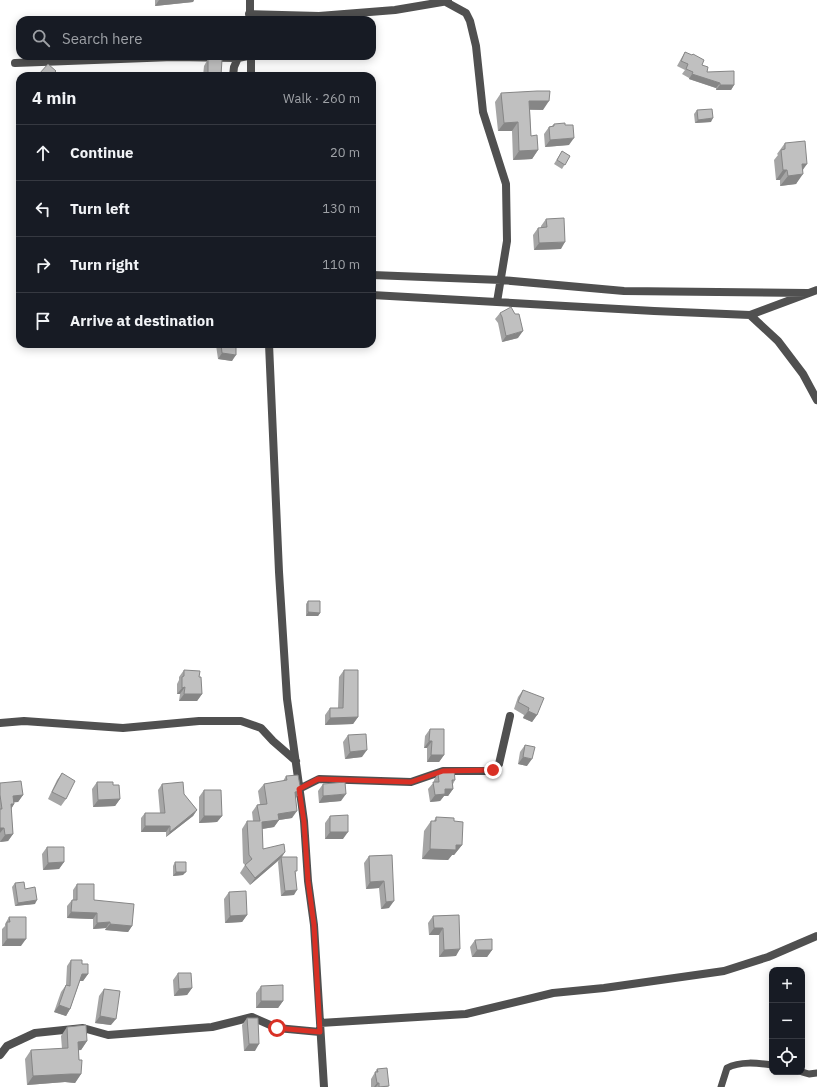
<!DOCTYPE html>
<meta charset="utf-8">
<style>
:root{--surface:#171b24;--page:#20242c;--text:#f1f3f6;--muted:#9ea1a6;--line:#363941}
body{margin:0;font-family:"IBM Plex Sans",sans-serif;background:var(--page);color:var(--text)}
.controls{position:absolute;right:12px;bottom:12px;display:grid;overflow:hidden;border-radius:8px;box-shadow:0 2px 10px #0003}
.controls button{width:36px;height:36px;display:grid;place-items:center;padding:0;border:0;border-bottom:1px solid var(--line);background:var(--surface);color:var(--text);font:20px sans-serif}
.stop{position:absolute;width:12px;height:12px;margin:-9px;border:3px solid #d93025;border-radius:50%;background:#fff}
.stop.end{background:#d93025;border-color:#fff;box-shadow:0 1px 4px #0008}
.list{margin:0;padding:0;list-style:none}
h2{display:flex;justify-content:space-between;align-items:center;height:52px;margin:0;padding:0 16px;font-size:17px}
h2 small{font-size:13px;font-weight:400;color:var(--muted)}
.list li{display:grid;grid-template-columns:26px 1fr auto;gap:12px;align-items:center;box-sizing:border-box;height:56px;padding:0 16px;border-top:1px solid var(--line)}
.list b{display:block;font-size:15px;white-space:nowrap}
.list em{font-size:13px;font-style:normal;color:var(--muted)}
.icon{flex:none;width:22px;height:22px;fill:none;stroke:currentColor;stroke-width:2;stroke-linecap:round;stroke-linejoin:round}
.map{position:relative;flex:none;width:817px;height:1087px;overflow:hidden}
.search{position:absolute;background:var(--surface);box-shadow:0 2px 10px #0003;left:16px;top:16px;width:360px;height:44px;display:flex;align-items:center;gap:10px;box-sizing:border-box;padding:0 14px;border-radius:12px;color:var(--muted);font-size:15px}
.panel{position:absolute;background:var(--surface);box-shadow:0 2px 10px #0003;left:16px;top:72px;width:360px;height:276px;border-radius:12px}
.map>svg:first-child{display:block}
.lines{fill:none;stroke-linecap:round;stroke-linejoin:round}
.service{stroke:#505050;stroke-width:7}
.minor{stroke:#505050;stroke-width:8}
.wall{fill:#a5a5a5}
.shaded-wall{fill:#868686}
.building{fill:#c0c0c0;stroke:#868686}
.route{stroke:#d93025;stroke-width:5}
</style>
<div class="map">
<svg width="817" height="1087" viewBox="0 0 817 1087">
<rect width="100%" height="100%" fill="#fff"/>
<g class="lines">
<path class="service" d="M 802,1072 L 809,1074 L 817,1073
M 721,1087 L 727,1068 C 740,1061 758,1063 772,1065"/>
<path class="minor" d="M 444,1 L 466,13 L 470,21 L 476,46 L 483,112 L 506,184 L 507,241 L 497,302
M 249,14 L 319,16 L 395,10 L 448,1
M 250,20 L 250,0
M 251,56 L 251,76
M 15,63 L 173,57 L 238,58
M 233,76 L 234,67 L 238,58 L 248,56
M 372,275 L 501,280 L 624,291 L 807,293
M 372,295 L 654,311 L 750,315 L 817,290
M 750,315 L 778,341 L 803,374 L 817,400
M 269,344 L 279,572 L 287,699 L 304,821 L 308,881 L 314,925 L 324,1087
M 0,723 L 24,721 L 123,728 L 199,721 L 241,721 L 261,728 L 273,741 L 296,761
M 299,789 L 319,779 L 411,782 L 443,771 L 493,771 L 499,764 L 510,716
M 320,1023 L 466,1014 L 553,993 L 604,988 L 724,971 L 768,957 L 817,936
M 0,1055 L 7,1046 L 35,1033 L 83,1028 L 108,1035 L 212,1027 L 252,1017 L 277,1028 L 320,1032"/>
</g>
<path class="wall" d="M 155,0 L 194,0 L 193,2 L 155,6 Z
M 685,52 L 702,65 L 707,72 L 734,85 L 731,90 L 716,90 L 716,88 L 689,79 L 689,78 L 682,74 L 685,70 L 677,66 L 682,57 Z
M 208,59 L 221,76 L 203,76 L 204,66 Z
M 501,93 L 543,110 L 530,110 L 531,136 L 538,150 L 532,159 L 513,160 L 512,131 L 498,131 L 495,102 Z
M 697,110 L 711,122 L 695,123 L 694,114 Z
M 554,124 L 569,145 L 545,147 L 544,134 L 549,127 L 552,126 Z
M 785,143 L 803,171 L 796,184 L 780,186 L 780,180 L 776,180 L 774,160 L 778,155 L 777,154 Z
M 562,151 L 570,156 L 562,169 L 554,164 Z
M 546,219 L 561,249 L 534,250 L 533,235 L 538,228 L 541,228 L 541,226 Z
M 500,313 L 518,338 L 502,342 L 498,323 L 495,319 Z
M 217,344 L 236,344 L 232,361 L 218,359 L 216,345 Z
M 308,601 L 320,613 L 318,616 L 306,616 L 306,604 Z
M 184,670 L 199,677 L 202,694 L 197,701 L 179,701 L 180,694 L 177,694 L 177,684 L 179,680 L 179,677 Z
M 344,670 L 358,717 L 353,724 L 325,725 L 325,715 L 330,708 L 338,708 L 339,677 Z
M 523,690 L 537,715 L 532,722 L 523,718 L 524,715 L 514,709 L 518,697 Z
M 430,729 L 444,755 L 439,762 L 427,762 L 427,748 L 424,748 L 425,736 Z
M 348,735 L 362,757 L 345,759 L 343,742 Z
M 525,745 L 527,766 L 518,764 L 520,752 Z
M 62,773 L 66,799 L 61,806 L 48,799 L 57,780 Z
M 438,773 L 455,780 L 453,784 L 453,789 L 448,796 L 444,796 L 440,801 L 430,802 L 428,789 L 434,782 L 434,780 Z
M 286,776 L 301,791 L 296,798 L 292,818 L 279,820 L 274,827 L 262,829 L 263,849 L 285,852 L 282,857 L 296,873 L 294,895 L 281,896 L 278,862 L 279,860 L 250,885 L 240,873 L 245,865 L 243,863 L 242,829 L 247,821 L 253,821 L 252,812 L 257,805 L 260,804 L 258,791 L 264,784 L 283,781 Z
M 97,782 L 113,785 L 120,799 L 115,806 L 93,807 L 92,789 Z
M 0,783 L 23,795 L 18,802 L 14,802 L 14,804 L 11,809 L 13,834 L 8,841 L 0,842 Z
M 162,784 L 184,794 L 197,810 L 193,816 L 166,837 L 166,832 L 141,832 L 141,818 L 145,813 L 160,813 L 158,790 Z
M 323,784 L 341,801 L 319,803 L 318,791 Z
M 204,790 L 222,816 L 217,822 L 199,823 L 199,797 Z
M 330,816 L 343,839 L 325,839 L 325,823 Z
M 436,817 L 454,821 L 462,845 L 454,855 L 452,855 L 448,860 L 422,859 L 424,831 L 431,821 L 434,821 Z
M 47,847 L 64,862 L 59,869 L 43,870 L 42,854 Z
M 392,855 L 389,908 L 381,909 L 379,888 L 366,889 L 364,863 L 369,856 Z
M 175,862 L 183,875 L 173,876 L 173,866 Z
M 15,883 L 25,889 L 35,904 L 15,906 L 12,887 Z
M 77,884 L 94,900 L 132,926 L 128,932 L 105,930 L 106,928 L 93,929 L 93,919 L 67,918 L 67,906 L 72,900 L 73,900 L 73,890 Z
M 229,892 L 247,915 L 242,922 L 225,923 L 224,899 Z
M 459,915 L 456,956 L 439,957 L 439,935 L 429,935 L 428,923 L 433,916 Z
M 9,917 L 21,946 L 2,946 L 2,929 L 5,926 L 5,924 Z
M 475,940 L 492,950 L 487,957 L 472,957 L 470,947 Z
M 71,960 L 82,964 L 88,974 L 83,981 L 80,981 L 70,1009 L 66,1016 L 54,1012 L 61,992 L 66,985 L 67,966 Z
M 178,973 L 192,988 L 187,995 L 174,996 L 173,980 Z
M 261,986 L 283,1001 L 278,1008 L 256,1008 L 256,993 Z
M 104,989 L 111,1025 L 95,1023 L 99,996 Z
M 247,1018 L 255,1051 L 244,1051 L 242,1025 Z
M 67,1027 L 87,1041 L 81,1050 L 78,1050 L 81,1074 L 75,1083 L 65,1082 L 27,1085 L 25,1059 L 31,1050 L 62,1049 L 61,1036 Z
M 377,1069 L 388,1087 L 371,1087 L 371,1079 Z"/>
<path class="shaded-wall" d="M 159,0 L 194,0 L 193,2 L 155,6 Z
M 692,74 L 720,83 L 716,88 L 689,79 Z
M 720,85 L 734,85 L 731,90 L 716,90 Z
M 529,101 L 549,101 L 543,110 L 523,109 Z
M 713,118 L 711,122 L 695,123 L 698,120 Z
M 518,122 L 512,131 L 498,131 L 504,123 Z
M 574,138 L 569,145 L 545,147 L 550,140 Z
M 538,150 L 532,159 L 513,160 L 519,151 Z
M 802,164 L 807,164 L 800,174 Z
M 783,170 L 787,170 L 780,180 L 776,180 Z
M 803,174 L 796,184 L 780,186 L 788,176 Z
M 565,242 L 561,249 L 534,250 L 539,243 Z
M 523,331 L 518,338 L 502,342 L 506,336 Z
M 222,353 L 236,355 L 232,361 L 218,359 Z
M 308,612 L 320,613 L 318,616 L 306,616 Z
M 185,687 L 180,694 L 177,694 L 182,688 Z
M 184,694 L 202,694 L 197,701 L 179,701 Z
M 528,711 L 537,715 L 532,722 L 523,718 Z
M 358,717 L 353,724 L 325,725 L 330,718 Z
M 429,741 L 432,741 L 427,748 L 424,748 Z
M 367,750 L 362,757 L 345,759 L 350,752 Z
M 431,755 L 444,755 L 439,762 L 427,762 Z
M 523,757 L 532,759 L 527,766 L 518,764 Z
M 445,789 L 453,789 L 448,796 L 444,796 L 440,801 L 430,802 L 435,795 Z
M 301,791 L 295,799 L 295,792 Z
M 346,794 L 341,801 L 319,803 L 323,796 Z
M 23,795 L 18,802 L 9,803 L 13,796 Z
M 120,799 L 115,806 L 93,807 L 98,800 Z
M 11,804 L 14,804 L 10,811 Z
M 197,810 L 193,816 L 166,837 L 170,832 Z
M 297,811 L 292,818 L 279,820 L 274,827 L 256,830 L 262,822 L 278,814 Z
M 204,816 L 222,816 L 217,822 L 199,823 Z
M 145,826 L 170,826 L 166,832 L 141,832 Z
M 0,828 L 4,828 L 0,833 Z
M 330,832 L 348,832 L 343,839 L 325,839 Z
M 13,834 L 8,841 L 0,842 L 5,835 Z
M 456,845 L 462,845 L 454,855 L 452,855 L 448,860 L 422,859 L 430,849 Z
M 285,852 L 279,860 L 250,885 L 255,878 Z
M 64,862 L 59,869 L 43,870 L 48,863 Z
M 176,872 L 186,872 L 183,875 L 173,876 Z
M 384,881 L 379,888 L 366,889 L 370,882 Z
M 297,890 L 294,895 L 281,896 L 285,891 Z
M 37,900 L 35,904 L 15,906 L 18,903 Z
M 394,901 L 389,908 L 381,909 L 386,902 Z
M 71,912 L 97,913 L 93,919 L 67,918 Z
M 247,915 L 242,922 L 225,923 L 230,916 Z
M 110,922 L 106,928 L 93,929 L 97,923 Z
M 110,924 L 132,926 L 128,932 L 105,930 Z
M 434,928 L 443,928 L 439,935 L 429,935 Z
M 7,939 L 26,939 L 21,946 L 2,946 Z
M 460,949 L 456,956 L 439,957 L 444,950 Z
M 477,950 L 492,950 L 487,957 L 472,957 Z
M 82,974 L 88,974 L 83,981 L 78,981 Z
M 192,988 L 187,995 L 174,996 L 179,989 Z
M 261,1001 L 283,1001 L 278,1008 L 256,1008 Z
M 59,1005 L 70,1009 L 66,1016 L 54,1012 Z
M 100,1016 L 116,1019 L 111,1025 L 95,1023 Z
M 87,1041 L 81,1050 L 72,1051 L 78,1042 Z
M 249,1044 L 259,1044 L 255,1051 L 244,1051 Z
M 71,1074 L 81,1074 L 75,1083 L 65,1082 L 27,1085 L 33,1076 Z
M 377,1083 L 379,1083 L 376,1087 L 374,1087 Z"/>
<path class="building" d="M 685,52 L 692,55 L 693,54 L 704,60 L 702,65 L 708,67 L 707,72 L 734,71 L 734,85 L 720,85 L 720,83 L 692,74 L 693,72 L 686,69 L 688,64 L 681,61 Z
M 208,59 L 222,59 L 221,76 L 208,76 Z
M 48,64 L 56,71 L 51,76 L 42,76 L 39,74 Z
M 537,91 L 550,91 L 549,101 L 529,101 L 531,136 L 537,135 L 538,150 L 519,151 L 518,122 L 504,123 L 501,93 Z
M 712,109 L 713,118 L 698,120 L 697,110 Z
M 565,123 L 565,125 L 573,125 L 574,138 L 550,140 L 549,127 L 554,126 L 554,124 Z
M 805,141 L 807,164 L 802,164 L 803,174 L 788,176 L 787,170 L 783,170 L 781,150 L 785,149 L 785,143 Z
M 562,151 L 570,156 L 565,165 L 557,160 Z
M 564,218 L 565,242 L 539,243 L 538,228 L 547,227 L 546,219 Z
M 511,307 L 515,314 L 519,314 L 523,331 L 506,336 L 502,317 L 500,313 Z
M 221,344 L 236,344 L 236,355 L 222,353 Z
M 308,601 L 320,601 L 320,613 L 308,612 Z
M 184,670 L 200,671 L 199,677 L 201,677 L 202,694 L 184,694 L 185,687 L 182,688 L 182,677 L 184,676 Z
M 344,670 L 358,670 L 358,717 L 330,718 L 330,708 L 343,708 Z
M 523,690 L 544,698 L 537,715 L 528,711 L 529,708 L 518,702 Z
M 430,729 L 444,729 L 444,755 L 431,755 L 432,741 L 429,741 Z
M 366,734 L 367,750 L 350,752 L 348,735 Z
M 525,745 L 535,747 L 532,759 L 523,757 Z
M 449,770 L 454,770 L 455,780 L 452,780 L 453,789 L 445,789 L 445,794 L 435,795 L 433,782 L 439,782 L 438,773 Z
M 62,773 L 75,781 L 66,799 L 52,792 Z
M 298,775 L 301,791 L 295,792 L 297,811 L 278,814 L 279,820 L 262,822 L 263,849 L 284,844 L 285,852 L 255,878 L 245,865 L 252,859 L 249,855 L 247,821 L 260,821 L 257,805 L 267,804 L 264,784 L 287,780 L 286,776 Z
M 21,781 L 23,795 L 13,796 L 14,804 L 11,804 L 13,834 L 5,835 L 4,828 L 0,828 L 0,809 L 2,809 L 0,795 L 0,783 Z
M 97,782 L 113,782 L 113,785 L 119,785 L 120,799 L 98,800 Z
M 183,782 L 184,794 L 197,810 L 170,832 L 170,826 L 145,826 L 145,813 L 165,813 L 162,784 Z
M 345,782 L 346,794 L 323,796 L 323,784 Z
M 204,790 L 221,790 L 222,816 L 204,816 Z
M 348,815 L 348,832 L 330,832 L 330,816 Z
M 436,817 L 454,818 L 454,821 L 463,822 L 462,845 L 456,845 L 456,850 L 430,849 L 431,821 L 436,821 Z
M 47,847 L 64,847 L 64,862 L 48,863 Z
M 392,855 L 394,901 L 386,902 L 384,881 L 370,882 L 369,856 Z
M 281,857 L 297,857 L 297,871 L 295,871 L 297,890 L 285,891 Z
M 175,862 L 186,862 L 186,872 L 176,872 Z
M 24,882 L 25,889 L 35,887 L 37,900 L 18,903 L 15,883 Z
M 77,884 L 94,884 L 94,900 L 134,904 L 132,926 L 110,924 L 110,922 L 97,923 L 97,913 L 71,912 L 72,900 L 77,900 Z
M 246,891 L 247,915 L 230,916 L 229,892 Z
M 459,915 L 460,949 L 444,950 L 443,928 L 434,928 L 433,916 Z
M 9,917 L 26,917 L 26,939 L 7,939 L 7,922 L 10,922 Z
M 492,939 L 492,950 L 477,950 L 475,940 Z
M 71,960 L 82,960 L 82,964 L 88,964 L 88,974 L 82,974 L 70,1009 L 59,1005 L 66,985 L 70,986 Z
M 178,973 L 191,973 L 192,988 L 179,989 Z
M 283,985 L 283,1001 L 261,1001 L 261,986 Z
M 104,989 L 120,991 L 116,1019 L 100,1016 Z
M 247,1018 L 258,1018 L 259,1044 L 249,1044 Z
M 86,1025 L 87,1041 L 78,1042 L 79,1060 L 82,1060 L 81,1074 L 71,1074 L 33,1076 L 31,1050 L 68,1048 L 67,1027 Z
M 387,1068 L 389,1086 L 379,1087 L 379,1083 L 377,1083 L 375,1072 L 378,1072 L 377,1069 Z"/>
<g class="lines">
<path class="route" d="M 277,1028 L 320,1032 L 314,925 L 308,881 L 304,822 L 299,789 L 318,779 L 411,782 L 443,771 L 493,770"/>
</g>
</svg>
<div class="controls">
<button>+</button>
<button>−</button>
<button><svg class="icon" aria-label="locate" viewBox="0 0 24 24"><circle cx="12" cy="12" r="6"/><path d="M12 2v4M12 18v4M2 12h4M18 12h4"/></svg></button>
</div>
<div class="stop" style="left:277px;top:1028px"></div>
<div class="stop end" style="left:493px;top:770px"></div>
<div class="search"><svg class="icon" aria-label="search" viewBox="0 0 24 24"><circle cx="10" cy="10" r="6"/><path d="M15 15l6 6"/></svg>Search here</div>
<section class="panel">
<h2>4 min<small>Walk · 260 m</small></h2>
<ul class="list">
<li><svg class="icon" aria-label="ahead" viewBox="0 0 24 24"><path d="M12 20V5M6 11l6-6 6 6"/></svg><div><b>Continue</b></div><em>20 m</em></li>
<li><svg class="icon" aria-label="left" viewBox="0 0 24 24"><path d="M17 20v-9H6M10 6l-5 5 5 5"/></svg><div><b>Turn left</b></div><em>130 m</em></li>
<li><svg class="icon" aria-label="right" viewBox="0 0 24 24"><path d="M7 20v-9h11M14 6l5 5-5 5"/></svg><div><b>Turn right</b></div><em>110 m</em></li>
<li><svg class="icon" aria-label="arrive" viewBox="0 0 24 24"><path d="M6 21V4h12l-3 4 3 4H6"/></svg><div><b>Arrive at destination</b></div></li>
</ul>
</section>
</div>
